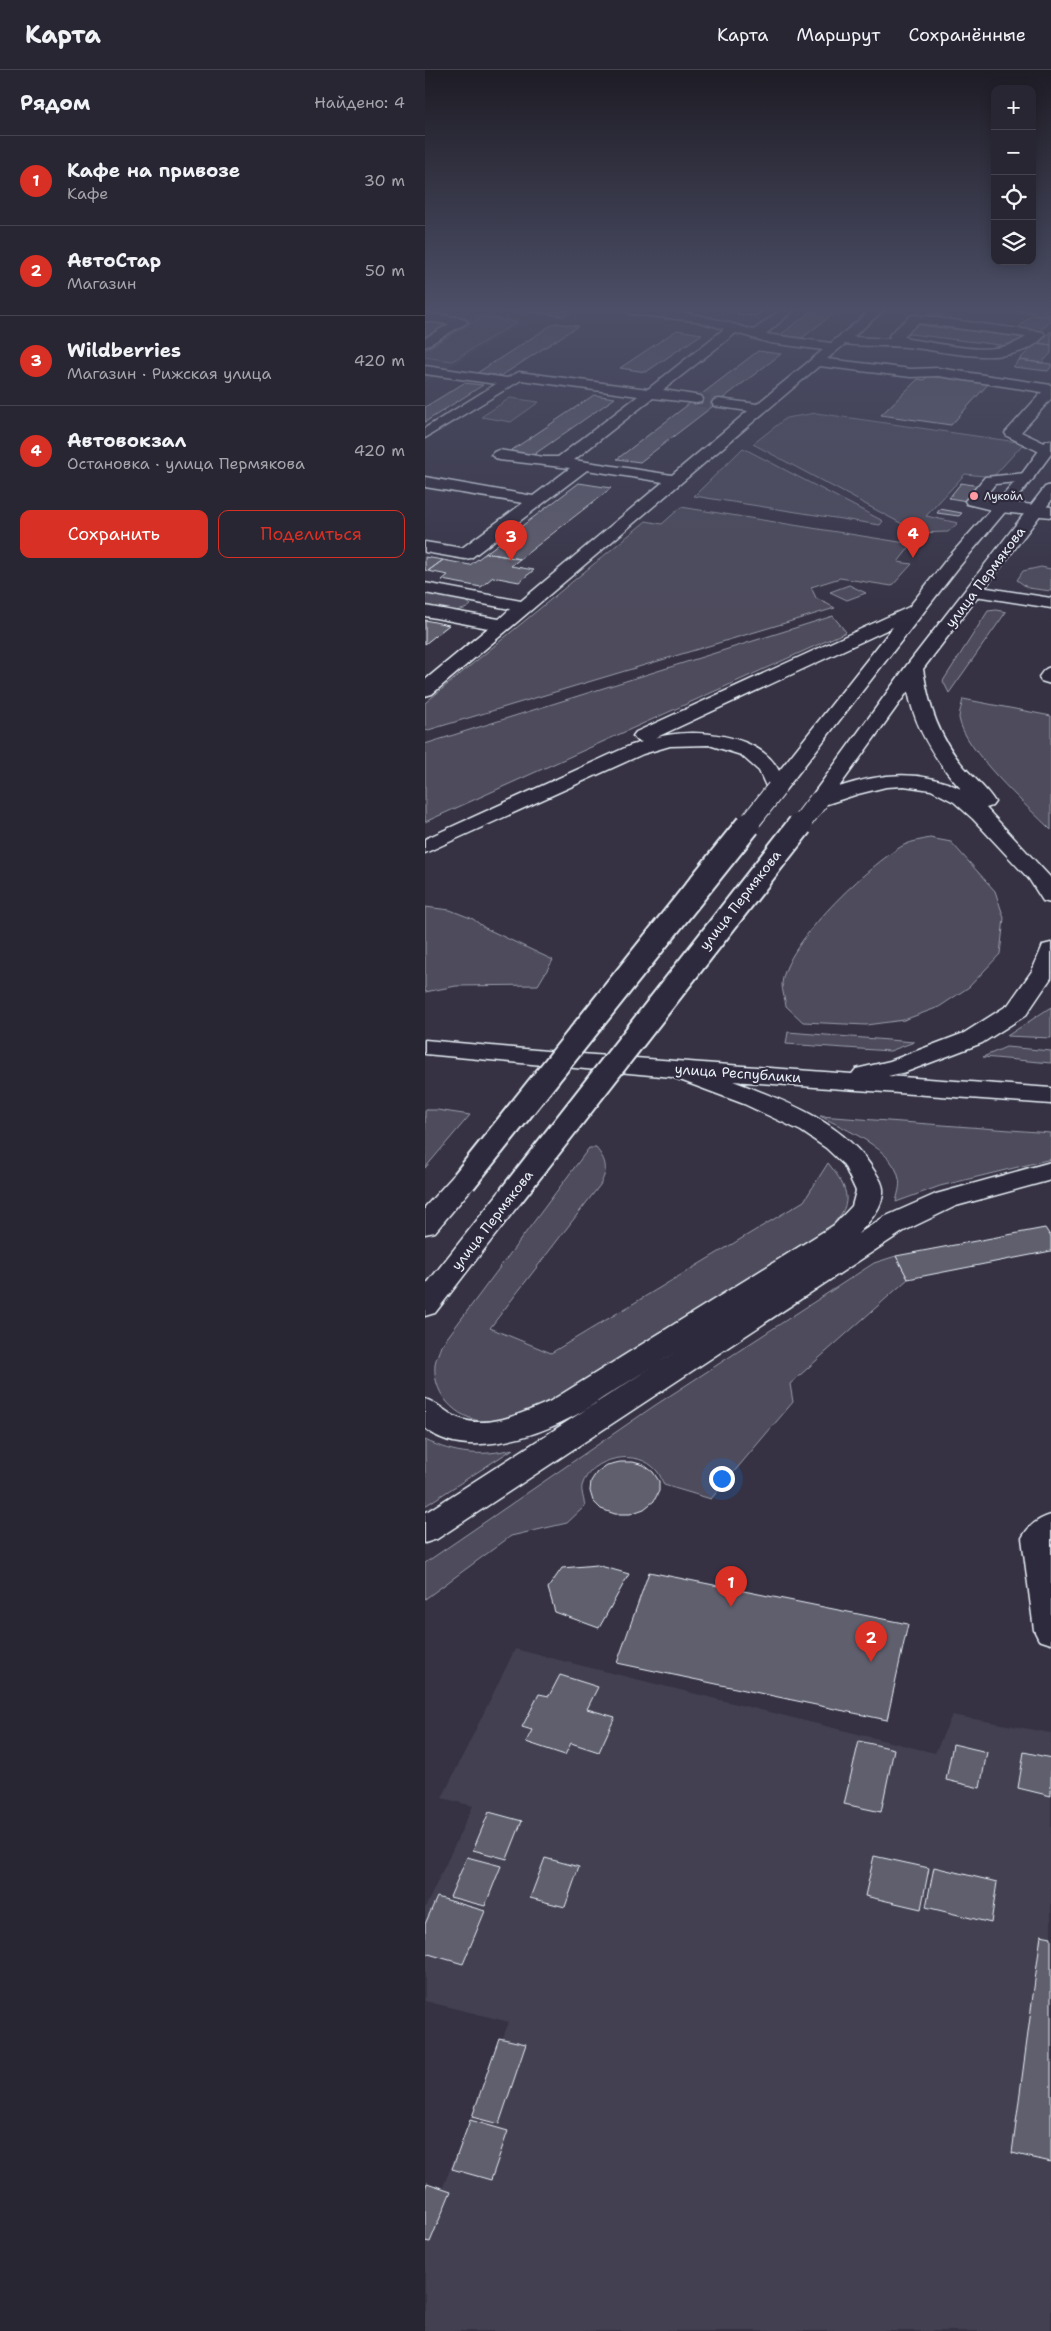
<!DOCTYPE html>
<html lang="ru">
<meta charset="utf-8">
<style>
:root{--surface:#282633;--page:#34323f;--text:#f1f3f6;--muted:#a5a5ac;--line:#44434e;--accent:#d93025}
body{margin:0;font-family:"Shantell Sans",sans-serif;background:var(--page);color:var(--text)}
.controls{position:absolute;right:15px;top:15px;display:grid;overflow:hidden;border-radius:10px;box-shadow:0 2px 12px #0003}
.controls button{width:45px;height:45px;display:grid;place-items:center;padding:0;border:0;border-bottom:1px solid var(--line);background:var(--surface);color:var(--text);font:25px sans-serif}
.you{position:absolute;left:296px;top:1408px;width:18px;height:18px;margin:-12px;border:4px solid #fff;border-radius:50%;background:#1a73e8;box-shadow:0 0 0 8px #1a73e833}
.badge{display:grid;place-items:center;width:32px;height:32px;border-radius:50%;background:var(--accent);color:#fff;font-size:16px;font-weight:700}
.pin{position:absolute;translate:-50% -41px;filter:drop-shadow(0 1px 2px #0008)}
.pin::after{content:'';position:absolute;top:26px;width:18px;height:15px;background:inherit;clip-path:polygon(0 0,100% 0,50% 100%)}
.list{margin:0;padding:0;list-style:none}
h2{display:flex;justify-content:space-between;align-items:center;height:65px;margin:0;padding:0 20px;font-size:21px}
h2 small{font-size:16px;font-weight:400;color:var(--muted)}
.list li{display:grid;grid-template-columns:32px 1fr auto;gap:15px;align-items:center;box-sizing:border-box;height:90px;padding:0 20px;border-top:1px solid var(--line)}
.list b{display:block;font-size:19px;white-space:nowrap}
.list p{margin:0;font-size:16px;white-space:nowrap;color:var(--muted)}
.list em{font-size:16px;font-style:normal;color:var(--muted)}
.actions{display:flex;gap:10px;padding:15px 20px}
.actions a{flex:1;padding:11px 0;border:1px solid var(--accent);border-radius:10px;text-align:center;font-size:18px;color:var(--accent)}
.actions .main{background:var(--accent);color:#fff}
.icon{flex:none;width:28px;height:28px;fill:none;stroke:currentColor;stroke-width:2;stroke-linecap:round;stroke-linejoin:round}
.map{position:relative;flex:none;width:626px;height:2261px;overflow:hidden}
header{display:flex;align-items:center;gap:30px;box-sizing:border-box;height:70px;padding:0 25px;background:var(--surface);border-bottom:1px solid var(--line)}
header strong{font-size:24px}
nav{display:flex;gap:28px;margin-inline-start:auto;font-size:18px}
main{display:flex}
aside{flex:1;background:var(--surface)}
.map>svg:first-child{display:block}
.built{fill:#433f51}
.green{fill:#4d4b5c;stroke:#9a9eaa}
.building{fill:#605e6e;stroke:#e8f1f8}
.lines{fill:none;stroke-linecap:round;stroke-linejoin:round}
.minor-tunnel{stroke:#514f5f;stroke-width:14;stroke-dasharray:14 7;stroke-linecap:butt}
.minor-casing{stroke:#e8f1f8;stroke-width:3}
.major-casing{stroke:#e8f1f8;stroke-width:3}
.minor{fill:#2f2a3d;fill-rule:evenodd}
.major{fill:#2f2a3d;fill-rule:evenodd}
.major-bridge-far1-casing{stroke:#e8f1f8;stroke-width:21;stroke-linecap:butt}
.major-bridge-casing{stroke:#e8f1f8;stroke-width:28;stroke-linecap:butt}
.major-bridge-far1{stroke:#2f2a3d;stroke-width:19}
.major-bridge{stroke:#2f2a3d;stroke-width:24}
.poi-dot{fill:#ff9aa2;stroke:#2f2a3d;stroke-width:2}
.labels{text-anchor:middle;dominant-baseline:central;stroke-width:4.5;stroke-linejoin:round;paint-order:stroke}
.far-poi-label{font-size:11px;fill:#e8f1f8;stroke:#2f2a3d;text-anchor:start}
.street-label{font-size:14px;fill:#e8f1f8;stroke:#2f2a3d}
</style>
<header>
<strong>Карта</strong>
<nav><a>Карта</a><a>Маршрут</a><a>Сохранённые</a></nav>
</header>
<main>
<aside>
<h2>Рядом<small>Найдено: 4</small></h2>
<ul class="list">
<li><span class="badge">1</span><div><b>Кафе на привозе</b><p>Кафе</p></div><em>30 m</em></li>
<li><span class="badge">2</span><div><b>АвтоСтар</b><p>Магазин</p></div><em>50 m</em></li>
<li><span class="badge">3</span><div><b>Wildberries</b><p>Магазин · Рижская улица</p></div><em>420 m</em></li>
<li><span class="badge">4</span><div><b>Автовокзал</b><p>Остановка · улица Пермякова</p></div><em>420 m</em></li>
</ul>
<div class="actions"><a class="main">Сохранить</a><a>Поделиться</a></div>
</aside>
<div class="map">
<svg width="626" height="2261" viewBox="0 0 626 2261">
<rect width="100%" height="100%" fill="#363244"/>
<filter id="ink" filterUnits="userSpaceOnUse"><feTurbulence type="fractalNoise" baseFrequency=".02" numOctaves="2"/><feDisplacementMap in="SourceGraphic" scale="10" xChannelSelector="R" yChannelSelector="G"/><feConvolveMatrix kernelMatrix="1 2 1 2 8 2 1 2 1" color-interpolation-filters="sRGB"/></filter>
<g filter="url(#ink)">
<path class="built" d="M 0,240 L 33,240 L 103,249 L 0,312 Z
M 90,1579 L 510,1683 L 527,1645 L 626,1663 L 626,2261 L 0,2261 L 0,2162 L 84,1952 L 0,1931 L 0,1838 L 48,1736 L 17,1728 Z"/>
<path class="green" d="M 57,247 L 92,252 L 27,291 L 0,287 L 0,280 Z
M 85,328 L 114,332 L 86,352 L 56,347 Z
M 391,343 L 599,373 L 568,407 L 540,404 L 501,446 L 533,453 L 523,462 L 494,463 L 328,374 L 361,348 Z
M 318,378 L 458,451 L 455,455 L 269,426 Z
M 256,437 L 487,474 L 473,492 L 487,494 L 467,516 L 415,508 L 386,517 L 391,528 L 410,538 L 0,661 L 0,633 L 221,451 L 237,454 Z
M 616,497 L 626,499 L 626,521 L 603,518 L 592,510 L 598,501 Z
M 424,515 L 441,523 L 422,530 L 405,522 Z
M 0,523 L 40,530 L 46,535 C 34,546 14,538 0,536 Z
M 571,540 L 581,542 L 524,623 L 518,611 L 563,541 Z
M 408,546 L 421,562 L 0,752 L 0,674 Z
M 538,629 L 626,646 L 626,760 C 602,736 539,680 534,648 C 534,642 537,635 538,629 Z
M 505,768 L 526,772 L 570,821 L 579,848 L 575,884 L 544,917 L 514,937 L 479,950 L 441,955 L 378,952 L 361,936 C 360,929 357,921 357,914 C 360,873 445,794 479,775 C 487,771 497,770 505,768 Z
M 0,837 L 25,840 L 48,849 L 60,858 L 128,890 L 113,915 L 31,916 L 0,922 Z
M 626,937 L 626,968 L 582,966 Z
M 363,962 L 489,972 L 465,981 L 361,974 Z
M 581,977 L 626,981 L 626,993 L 558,987 Z
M 0,1040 L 12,1040 L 45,1045 L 0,1098 Z
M 395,1046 L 626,1063 L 626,1089 L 515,1116 L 471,1132 C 472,1126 476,1116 474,1109 C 469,1079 420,1059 395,1046 Z
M 164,1078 L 171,1078 C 182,1091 183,1100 175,1115 L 65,1258 L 126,1283 L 379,1131 L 403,1093 C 425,1120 430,1136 401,1160 L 119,1335 C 104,1342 86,1351 68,1352 C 36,1353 7,1328 10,1294 C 11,1288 14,1282 16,1276 Z
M 471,1186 L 483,1209 L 365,1314 L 368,1332 L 286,1429 L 239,1415 C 237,1411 235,1404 232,1401 C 213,1377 165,1387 157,1416 C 156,1421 159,1430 160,1436 L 142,1453 L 86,1466 L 0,1529 L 0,1493 L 229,1336 L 449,1193 Z
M 0,1370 C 30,1384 55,1387 88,1379 L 0,1436 Z"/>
<path class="building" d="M 91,240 L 148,240 L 139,246 Z
M 388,240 L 413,240 L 377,268 L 355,265 Z
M 508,240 L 525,240 L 517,246 L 503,244 Z
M 584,240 L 626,240 L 626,245 Z
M 606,245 L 626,247 L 626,251 L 614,262 L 591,260 Z
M 0,249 L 28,253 L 0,269 Z
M 130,253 L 153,256 L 76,306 L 52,303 Z
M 487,254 L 593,267 L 601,269 L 596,274 L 586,273 L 583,276 L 477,263 Z
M 252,260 L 277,264 L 221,302 L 195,298 Z
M 626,261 L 626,275 L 614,273 Z
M 611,273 L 626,275 L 626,283 L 617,293 L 594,290 Z
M 333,281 L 356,284 L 215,392 L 192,389 Z
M 594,290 L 626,294 L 626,297 L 623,301 L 588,297 Z
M 505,304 L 565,312 L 526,355 L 456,345 L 493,309 L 499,310 Z
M 39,313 L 58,315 L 0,352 L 0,337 Z
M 169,325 L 190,328 L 104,388 L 81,384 Z
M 154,413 L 186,418 L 95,489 L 61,483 Z
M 536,413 L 554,416 L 542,431 L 524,428 Z
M 515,439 L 537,443 L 534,446 L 512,443 Z
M 61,483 L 95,489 L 86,496 L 109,500 L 94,512 L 68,507 L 56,517 L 17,510 L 23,505 L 3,501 L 18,490 L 45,495 Z
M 0,487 L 18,490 L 3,501 L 0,500 Z
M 0,550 L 24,555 L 0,574 Z
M 620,1158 L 626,1167 L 626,1181 L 483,1209 L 471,1186 Z
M 195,1392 L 208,1392 L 219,1395 L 228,1402 L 234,1411 L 234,1421 L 229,1431 L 219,1439 L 205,1444 L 190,1444 L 176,1439 L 168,1431 L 165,1421 L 166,1411 L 172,1402 L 182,1395 Z
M 172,1495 L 204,1504 L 174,1558 L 130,1542 L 123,1518 L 137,1498 Z
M 224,1502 L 483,1554 L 462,1650 L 192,1593 Z
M 135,1605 L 173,1617 L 162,1639 L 190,1647 L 174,1682 L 146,1673 L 140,1685 L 101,1672 L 107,1660 L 97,1657 L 114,1624 L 124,1626 Z
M 434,1671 L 469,1679 L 456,1742 L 419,1734 Z
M 528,1674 L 562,1682 L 555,1718 L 521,1710 Z
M 599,1682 L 626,1688 L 626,1726 L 593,1718 Z
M 64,1742 L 97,1751 L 82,1789 L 48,1780 Z
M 449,1786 L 504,1798 L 496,1839 L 440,1826 Z
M 42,1787 L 76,1796 L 60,1836 L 25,1827 Z
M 120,1788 L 154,1797 L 140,1837 L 105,1828 Z
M 509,1797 L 572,1812 L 566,1853 L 501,1837 Z
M 12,1827 L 60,1841 L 38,1894 L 0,1883 L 0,1854 Z
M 616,1865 L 626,1867 L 626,2092 L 587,2083 Z
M 74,1968 L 101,1974 L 74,2054 L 47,2047 Z
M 45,2050 L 83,2061 L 66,2110 L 27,2099 Z
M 2,2113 L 26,2121 L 5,2172 L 0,2171 L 0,2119 Z"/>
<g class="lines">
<path class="minor-tunnel" d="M 271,329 L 294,333"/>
<defs>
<path id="minor" d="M 200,240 C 246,236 285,247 329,260 L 355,240 L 369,240 L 341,264 L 406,273 L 446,240 L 459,240 L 428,267 L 466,269 L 464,266 L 466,263 L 485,246 L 490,245 L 618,262 L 620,265 C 592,301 520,281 482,277 C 461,275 441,277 420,274 L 402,289 L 486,299 L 513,298 L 626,315 L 626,329 L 596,362 L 626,376 L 626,383 L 617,383 L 582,366 L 580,363 L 617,322 L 513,306 L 486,307 L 394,296 L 7,624 L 0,626 L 0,610 L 63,558 L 0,546 L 0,536 L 74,549 L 85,539 L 0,523 L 0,513 L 96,531 L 238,412 L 162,400 L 46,488 L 40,489 L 0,482 L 0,472 L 37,478 L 98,433 L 0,417 L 0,407 L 108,426 L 145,398 L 74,390 L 66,385 L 69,382 L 74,380 L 119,387 L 133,387 L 213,326 L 96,310 L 0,368 L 0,358 L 71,314 L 0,304 L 0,296 L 82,308 L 94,302 L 223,319 L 299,259 L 271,251 L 206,244 ZM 493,253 L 601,267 C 568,290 519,273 483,269 L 479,266 ZM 311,263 L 345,273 L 398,280 L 332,334 L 294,329 L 289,330 L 287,333 L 289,336 L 323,341 L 247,405 L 149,390 L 228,328 L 271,333 L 276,332 L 278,329 L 276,326 L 238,320 Z
M 312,240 L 335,240 L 336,241 L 330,245 L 314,243 Z
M 0,243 L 37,248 L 43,252 L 0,277 L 0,268 L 24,254 L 0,251 Z
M 601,403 L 606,405 L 609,408 L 606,411 L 570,414 L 558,429 L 626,437 L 626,447 L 575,442 L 542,434 L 540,431 L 560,407 Z
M 550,516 L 626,528 L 626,538 L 544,525 L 541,521 L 544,517 Z
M 626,597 L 626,614 L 616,611 L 614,607 C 618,601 619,599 626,597 Z
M 626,1445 L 626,1574 L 614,1570 L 609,1560 L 597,1468 C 604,1455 613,1449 626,1445 Z"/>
<path id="major" d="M 626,370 L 626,384 L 606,411 L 533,498 L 358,723 L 351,725 L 344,723 L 334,701 L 316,685 L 284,675 L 245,676 L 218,684 L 0,783 L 0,769 L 204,676 L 217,672 L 211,670 L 208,666 L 211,662 L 484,537 L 521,490 L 596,405 L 621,371 ZM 468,557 L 354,701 C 335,663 266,657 230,668 Z
M 626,415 L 626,431 L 498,599 C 504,637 514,668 539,697 C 550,709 562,719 570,732 L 567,736 L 561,738 L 626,808 L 626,833 L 618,831 L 604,809 L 548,749 L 529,732 L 506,720 L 479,716 L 461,717 L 433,724 L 393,737 L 386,735 L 383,731 L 482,595 L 620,417 ZM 483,621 C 490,659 510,690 536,719 C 496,699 456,703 414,717 Z
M 626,873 L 626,908 L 601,945 L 557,973 L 481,1002 L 463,1006 L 626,1018 L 626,1034 L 308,1011 C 360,1031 420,1052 450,1102 C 454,1108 459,1115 458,1123 C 457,1139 443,1153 433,1164 L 459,1147 L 511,1124 L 626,1092 L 626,1110 L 531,1136 L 479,1161 L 12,1469 L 0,1473 L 0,1443 L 258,1277 C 234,1293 209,1308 184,1324 C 171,1332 159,1342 145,1348 C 107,1368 37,1390 0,1358 L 0,1329 C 13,1333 21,1343 33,1348 C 62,1360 98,1343 124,1332 L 409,1155 L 427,1136 L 431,1121 L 419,1095 L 401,1078 L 376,1061 L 319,1034 L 247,1007 L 0,984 L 0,970 L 156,984 L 427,1004 L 431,999 L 465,991 L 539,963 L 583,935 L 607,901 L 618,875 Z
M 39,1102 L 49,1105 L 53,1111 L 10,1162 L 0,1164 L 0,1137 L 29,1105 Z
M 85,1118 L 95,1121 L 99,1127 L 95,1133 L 10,1243 L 0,1246 L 0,1216 L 75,1121 Z"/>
</defs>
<use href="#minor" class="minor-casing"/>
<use href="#major" class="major-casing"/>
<use href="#minor" class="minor"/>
<use href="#major" class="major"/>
<defs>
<path id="major-bridge-far1" d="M 322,756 L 351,719
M 374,756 L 393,731"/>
<path id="major-bridge" d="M 39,1111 L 323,755
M 85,1127 L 375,755"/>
</defs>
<use href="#major-bridge-far1" class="major-bridge-far1-casing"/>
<use href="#major-bridge" class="major-bridge-casing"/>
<use href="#major-bridge-far1" class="major-bridge-far1"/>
<use href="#major-bridge" class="major-bridge"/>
</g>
</g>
<linearGradient id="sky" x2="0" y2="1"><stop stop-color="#1e1c25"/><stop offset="0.43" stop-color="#4c4f67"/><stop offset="1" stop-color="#4c4f67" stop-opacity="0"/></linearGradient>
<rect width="626" height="556" fill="url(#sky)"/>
<circle class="poi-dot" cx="549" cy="426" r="5"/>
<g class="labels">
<g class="far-poi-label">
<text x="559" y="426">Лукойл</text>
</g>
<g class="street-label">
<text transform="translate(560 507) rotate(-53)">улица Пермякова</text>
<text transform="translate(315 830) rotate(-52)">улица Пермякова</text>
<text transform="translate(313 1003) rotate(4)">улица Республики</text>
<text transform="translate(67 1150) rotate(-52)">улица Пермякова</text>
</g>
</g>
</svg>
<div class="controls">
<button>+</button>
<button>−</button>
<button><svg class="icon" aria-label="locate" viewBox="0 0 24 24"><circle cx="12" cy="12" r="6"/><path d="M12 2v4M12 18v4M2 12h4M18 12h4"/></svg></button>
<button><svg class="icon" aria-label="layers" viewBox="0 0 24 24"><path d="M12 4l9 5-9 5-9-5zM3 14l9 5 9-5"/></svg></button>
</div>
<div class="you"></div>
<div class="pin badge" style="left:306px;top:1537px">1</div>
<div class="pin badge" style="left:446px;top:1592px">2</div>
<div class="pin badge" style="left:86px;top:491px">3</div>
<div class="pin badge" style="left:488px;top:488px">4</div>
</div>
</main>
